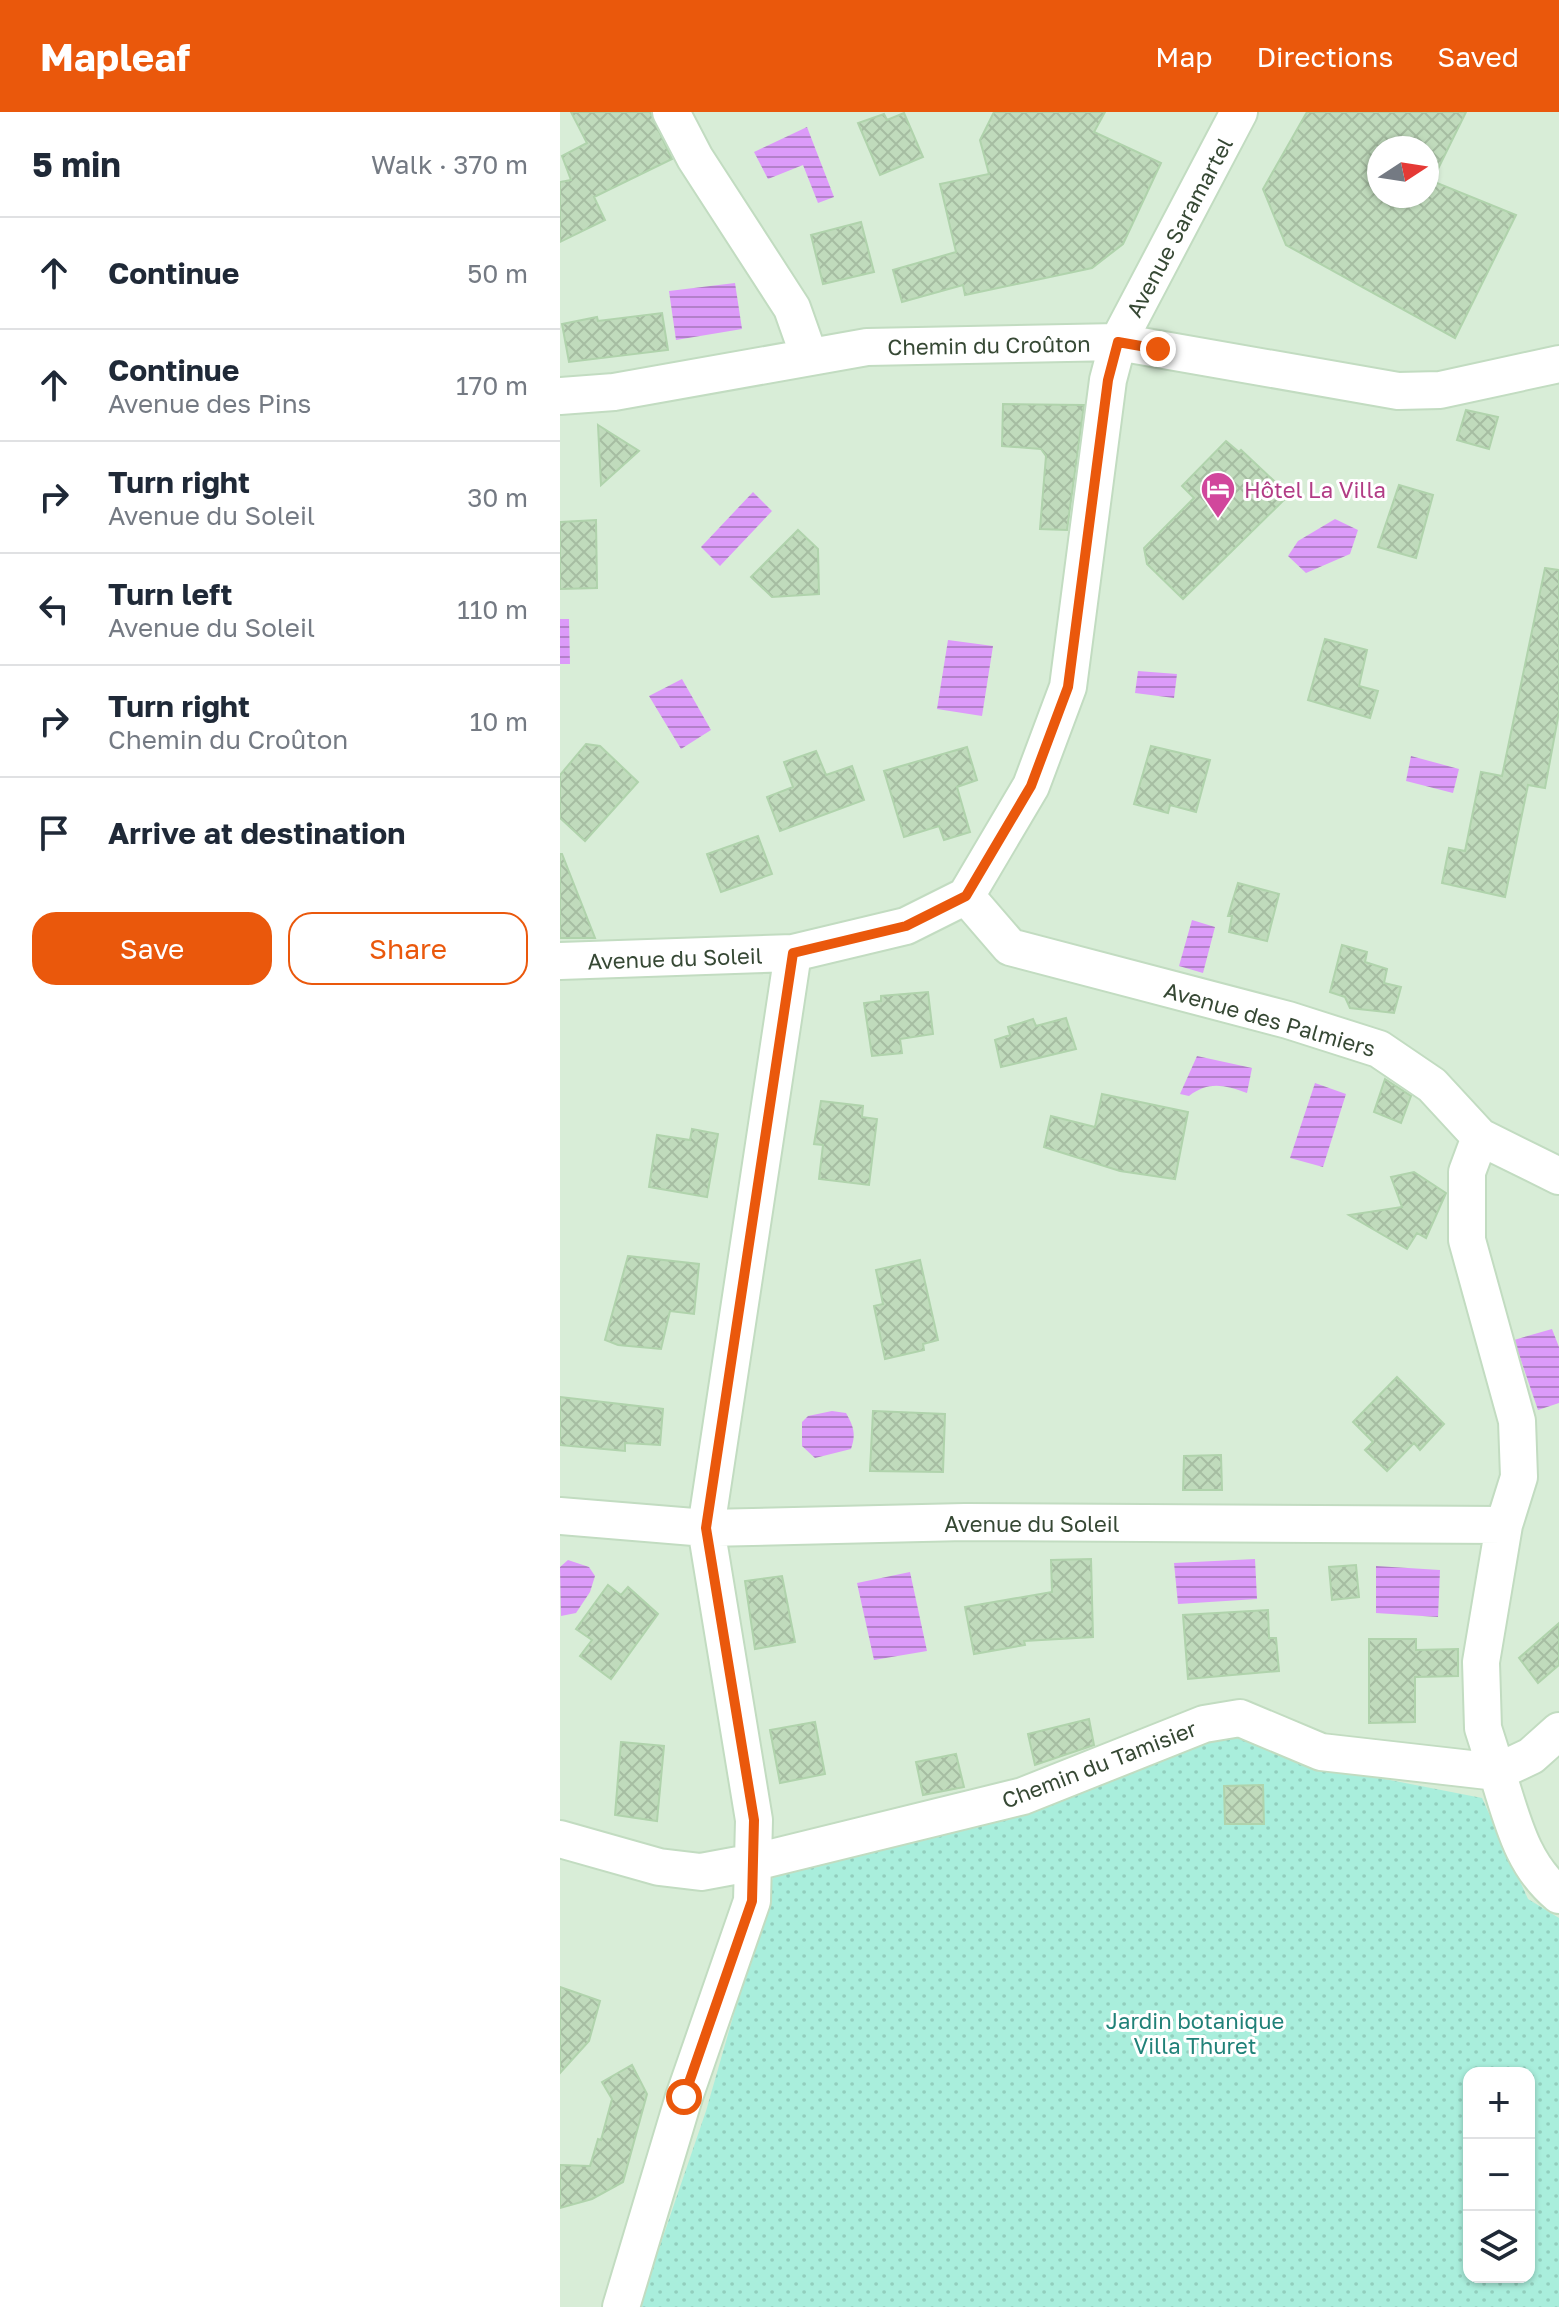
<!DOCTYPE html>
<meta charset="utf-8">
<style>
:root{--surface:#fff;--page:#f2f2f3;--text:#1f2937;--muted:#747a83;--line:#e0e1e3;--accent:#ea580c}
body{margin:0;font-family:"Golos Text",sans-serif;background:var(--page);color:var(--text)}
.controls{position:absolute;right:24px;bottom:24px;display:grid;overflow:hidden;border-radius:16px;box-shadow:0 2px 6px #0004}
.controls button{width:72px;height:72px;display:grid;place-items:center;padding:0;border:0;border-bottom:2px solid var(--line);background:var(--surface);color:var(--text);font:40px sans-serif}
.compass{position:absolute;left:807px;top:24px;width:72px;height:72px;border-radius:50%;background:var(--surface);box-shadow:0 2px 6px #0004;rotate:78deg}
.stop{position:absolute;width:24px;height:24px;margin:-18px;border:6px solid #ea580c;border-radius:50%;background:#fff}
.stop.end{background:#ea580c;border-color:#fff;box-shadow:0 2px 8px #0008}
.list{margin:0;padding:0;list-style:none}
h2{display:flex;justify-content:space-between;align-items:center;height:104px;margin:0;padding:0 32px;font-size:34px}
h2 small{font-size:26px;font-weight:400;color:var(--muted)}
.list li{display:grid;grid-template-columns:52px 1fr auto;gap:24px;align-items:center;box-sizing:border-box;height:112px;padding:0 32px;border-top:2px solid var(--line)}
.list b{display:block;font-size:30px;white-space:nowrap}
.list p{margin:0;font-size:26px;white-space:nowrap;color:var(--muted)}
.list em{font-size:26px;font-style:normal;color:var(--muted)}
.actions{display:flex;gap:16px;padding:24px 32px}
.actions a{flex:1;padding:18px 0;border:2px solid var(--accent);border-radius:24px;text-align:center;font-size:28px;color:var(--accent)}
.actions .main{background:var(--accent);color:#fff}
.icon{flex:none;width:44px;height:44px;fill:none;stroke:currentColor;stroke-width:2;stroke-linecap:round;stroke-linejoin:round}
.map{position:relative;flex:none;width:999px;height:2195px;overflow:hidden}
header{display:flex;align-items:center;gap:48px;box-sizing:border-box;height:112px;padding:0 40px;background:var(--accent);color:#fff}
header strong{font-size:38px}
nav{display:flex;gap:44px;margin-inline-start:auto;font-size:28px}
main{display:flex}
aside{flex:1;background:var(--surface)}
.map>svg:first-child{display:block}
.residential{fill:#d8edd7;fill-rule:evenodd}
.garden{fill:url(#garden-dots);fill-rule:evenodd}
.water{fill:url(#water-rules)}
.building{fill:url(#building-cross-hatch);stroke:#b0d3ac;stroke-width:2;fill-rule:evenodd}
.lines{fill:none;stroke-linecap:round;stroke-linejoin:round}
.minor-casing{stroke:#c2dcc1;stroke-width:40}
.minor{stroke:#fff;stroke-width:36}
.route{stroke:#ea580c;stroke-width:10}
.labels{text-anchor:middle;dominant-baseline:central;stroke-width:6;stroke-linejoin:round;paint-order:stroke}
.street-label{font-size:22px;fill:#364834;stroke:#fff}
.hotel-label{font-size:22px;fill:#b23c85;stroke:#fff;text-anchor:start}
.park-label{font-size:22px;fill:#208178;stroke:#fff}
</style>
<header>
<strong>Mapleaf</strong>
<nav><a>Map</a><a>Directions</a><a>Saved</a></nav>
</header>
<main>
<aside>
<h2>5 min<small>Walk · 370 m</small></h2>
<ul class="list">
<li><svg class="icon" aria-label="ahead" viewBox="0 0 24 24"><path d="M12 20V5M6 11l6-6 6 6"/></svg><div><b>Continue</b></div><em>50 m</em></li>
<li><svg class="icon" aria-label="ahead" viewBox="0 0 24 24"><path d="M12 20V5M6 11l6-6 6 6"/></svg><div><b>Continue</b><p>Avenue des Pins</p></div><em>170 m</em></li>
<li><svg class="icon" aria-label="right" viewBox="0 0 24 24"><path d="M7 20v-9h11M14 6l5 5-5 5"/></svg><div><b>Turn right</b><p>Avenue du Soleil</p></div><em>30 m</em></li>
<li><svg class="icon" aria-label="left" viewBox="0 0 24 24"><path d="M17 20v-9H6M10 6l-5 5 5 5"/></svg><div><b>Turn left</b><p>Avenue du Soleil</p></div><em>110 m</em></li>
<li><svg class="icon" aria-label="right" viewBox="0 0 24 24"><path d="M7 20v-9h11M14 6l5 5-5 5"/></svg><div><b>Turn right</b><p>Chemin du Croûton</p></div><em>10 m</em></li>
<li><svg class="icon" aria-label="arrive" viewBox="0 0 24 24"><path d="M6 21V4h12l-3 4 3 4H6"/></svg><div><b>Arrive at destination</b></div></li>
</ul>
<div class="actions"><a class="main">Save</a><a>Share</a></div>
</aside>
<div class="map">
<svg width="999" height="2195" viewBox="0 0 999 2195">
<defs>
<pattern id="garden-dots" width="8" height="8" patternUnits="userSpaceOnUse" patternTransform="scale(2)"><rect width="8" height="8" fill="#a9eedc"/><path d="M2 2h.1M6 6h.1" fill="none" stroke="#92cebd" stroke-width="1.8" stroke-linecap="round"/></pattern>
<pattern id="water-rules" width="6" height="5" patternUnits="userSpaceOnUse" patternTransform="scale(2)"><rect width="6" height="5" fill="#dc9bf9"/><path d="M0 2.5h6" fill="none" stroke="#b380ca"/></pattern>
<pattern id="building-cross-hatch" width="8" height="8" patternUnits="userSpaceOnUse" patternTransform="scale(2)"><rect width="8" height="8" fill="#c0dbbc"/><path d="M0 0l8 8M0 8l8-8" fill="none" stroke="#a6bda2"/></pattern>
</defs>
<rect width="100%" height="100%" fill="#e6f5e5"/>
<path class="residential" d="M 0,0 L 999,0 L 999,2195 L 0,2195 ZM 819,36 L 867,36 L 867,84 L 819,84 ZM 909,1961 L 969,1961 L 969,2165 L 909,2165 Z"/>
<path class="garden" d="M 677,1616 L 753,1653 L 922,1686 L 968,1787 L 999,1806 L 999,2195 L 79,2195 L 146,1999 L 214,1762 ZM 909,1961 L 969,1961 L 969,2165 L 909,2165 Z"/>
<path class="water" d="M 247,15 L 274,85 L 258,91 L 243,53 L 208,67 L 194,40 Z
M 175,171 L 182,217 L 116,228 L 109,179 Z
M 193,380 L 212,399 L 160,454 L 141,435 Z
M 775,407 L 798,418 L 790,442 L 746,461 L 728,444 L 738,429 Z
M 0,507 L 9,507 L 10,552 L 0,552 Z
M 388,528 L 433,534 L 422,604 L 377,597 Z
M 578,559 L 617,562 L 614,586 L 575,581 Z
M 122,567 L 151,618 L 121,637 L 89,584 Z
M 851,644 L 899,657 L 893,681 L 846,669 Z
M 632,808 L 655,815 L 643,861 L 619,854 Z
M 637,944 L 692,956 L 687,981 C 664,973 649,969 629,984 L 620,982 Z
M 755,971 L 786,982 L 763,1055 L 730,1046 Z
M 992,1217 L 999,1235 L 999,1291 L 978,1298 L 954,1228 Z
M 272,1299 L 286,1301 C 294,1315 296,1322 291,1337 L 255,1346 L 242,1334 L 242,1310 L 248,1304 Z
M 695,1447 L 697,1487 L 618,1492 L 614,1451 Z
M 8,1448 L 29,1455 L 35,1464 L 30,1480 L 16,1501 L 1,1504 L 0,1455 Z
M 816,1454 L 880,1458 L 878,1505 L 816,1501 Z
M 350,1460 L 367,1539 L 314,1548 L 297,1471 Z"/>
<path class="building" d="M 11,0 L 90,0 L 112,47 L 34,85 L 45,108 L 0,130 L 0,70 L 11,68 L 2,44 L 27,31 Z
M 434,0 L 545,0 L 534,20 L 601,51 L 563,132 L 532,156 L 405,183 L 403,173 L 342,190 L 333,158 L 396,140 L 380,72 L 429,62 L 420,28 Z
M 747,0 L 906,0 L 872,69 L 956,103 L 895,226 L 726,133 L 703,77 ZM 819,36 L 867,36 L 867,84 L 819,84 Z
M 344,1 L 363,45 L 320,63 L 298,11 L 324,2 L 327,8 Z
M 301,110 L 314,160 L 263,172 L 251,123 Z
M 102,201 L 108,238 L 9,250 L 2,212 L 37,205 L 38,209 Z
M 443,292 L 524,293 L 507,418 L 480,417 L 486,344 L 481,337 L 442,334 Z
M 906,298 L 938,305 L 929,337 L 897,328 Z
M 38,313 L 79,339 L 41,373 Z
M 666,329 L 679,340 L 681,338 L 729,383 L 623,487 L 587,452 L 584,436 L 634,386 L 622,374 Z
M 839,373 L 873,383 L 856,446 L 818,435 Z
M 36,408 L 37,476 L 0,477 L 0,410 Z
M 238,418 L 258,437 L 259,482 L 212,485 L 191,465 Z
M 985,456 L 999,458 L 999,600 L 985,676 L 968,673 L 945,785 L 882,771 L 889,736 L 905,739 L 921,660 L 942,664 Z
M 765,527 L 807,538 L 799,574 L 818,579 L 810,606 L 748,588 Z
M 26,632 L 40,634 L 78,670 L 25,729 L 0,706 L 0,663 Z
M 591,634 L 650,648 L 636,700 L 610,693 L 608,701 L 574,692 Z
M 407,635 L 417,668 L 397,675 L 410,720 L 384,728 L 379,714 L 344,725 L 324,659 Z
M 256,639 L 266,663 L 292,654 L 304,688 L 220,719 L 207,685 L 233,675 L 224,650 Z
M 198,724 L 212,762 L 161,780 L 147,742 Z
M 0,742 L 2,742 L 35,826 L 0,826 Z
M 678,771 L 719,782 L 707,829 L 669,820 L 672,804 L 668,804 Z
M 782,833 L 807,840 L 805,850 L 827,857 L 824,871 L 841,875 L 834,901 L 790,896 L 785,885 L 770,880 Z
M 368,880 L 373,922 L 340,927 L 342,941 L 312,944 L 304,891 L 321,889 L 321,884 Z
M 506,906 L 516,937 L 441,955 L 435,928 L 450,923 L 448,915 L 473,907 L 476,914 Z
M 825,967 L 851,984 L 841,1011 L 814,1000 Z
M 542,982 L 628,1000 L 615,1067 L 560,1059 L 484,1035 L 491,1004 L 535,1015 Z
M 261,989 L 303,994 L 302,1005 L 317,1007 L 309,1073 L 259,1067 L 263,1033 L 254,1032 Z
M 132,1017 L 158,1022 L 147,1085 L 89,1075 L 97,1023 L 130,1028 Z
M 854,1060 L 886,1081 L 866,1126 L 857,1121 L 847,1137 L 789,1103 L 842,1095 L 831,1065 Z
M 68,1144 L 139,1152 L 134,1202 L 110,1199 L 101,1237 L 58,1233 L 45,1228 Z
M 360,1148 L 378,1228 L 363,1232 L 364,1238 L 325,1247 L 314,1194 L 323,1192 L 316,1158 Z
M 837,1265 L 884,1312 L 860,1338 L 854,1331 L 827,1359 L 805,1338 L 813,1330 L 793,1310 Z
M 0,1285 L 103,1297 L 100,1333 L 65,1331 L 65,1339 L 0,1333 Z
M 313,1299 L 385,1302 L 383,1360 L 310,1359 Z
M 661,1343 L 662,1378 L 623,1378 L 624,1344 Z
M 531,1447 L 533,1525 L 464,1529 L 465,1533 L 414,1542 L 405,1495 L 492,1480 L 491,1448 Z
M 796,1453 L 799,1485 L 772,1488 L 769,1455 Z
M 222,1464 L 235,1530 L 195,1537 L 185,1469 Z
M 48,1473 L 61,1483 L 68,1475 L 98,1502 L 51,1567 L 20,1544 L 32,1528 L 16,1517 Z
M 708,1498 L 709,1526 L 716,1526 L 719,1559 L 628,1567 L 623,1503 Z
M 999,1511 L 999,1553 L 978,1571 L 959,1546 Z
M 809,1527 L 856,1527 L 856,1538 L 898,1537 L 898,1564 L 855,1565 L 855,1610 L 809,1611 Z
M 529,1607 L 534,1633 L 475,1653 L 468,1622 Z
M 255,1610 L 265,1662 L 220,1671 L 210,1618 Z
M 61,1630 L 104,1634 L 97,1709 L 55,1703 Z
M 396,1642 L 404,1675 L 363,1683 L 356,1650 Z
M 703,1673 L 704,1712 L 665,1712 L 664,1674 Z
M 0,1875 L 40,1889 L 29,1929 L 0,1961 Z
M 72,1953 L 87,1982 L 63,2070 L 32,2087 L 0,2096 L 0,2053 L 30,2054 L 38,2027 L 41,2028 L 52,1987 L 42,1970 Z"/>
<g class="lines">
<defs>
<path id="minor" d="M 111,0 L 135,46 L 232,196 L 249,244
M 0,284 L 54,280 L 307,235 L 558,230 L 838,279 L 880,278 L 999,252
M 406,784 L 450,835 L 728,908 L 819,937 L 872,973 L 920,1025 L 999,1064
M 0,849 L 233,841 L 346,814 L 406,784 L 471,674 L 508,575 L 548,268 L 558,230 L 679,0
M 920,1025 L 907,1060 L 907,1128 L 957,1309 L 959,1365 L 944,1413 L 921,1550 L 923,1616 L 937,1660 L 971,1644 L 999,1619
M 0,1404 L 146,1416 L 405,1410 L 944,1413
M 0,1727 L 99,1755 L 141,1760 L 195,1750 L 463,1684 L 644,1612 L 680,1606 L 761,1640 L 937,1660 C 952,1706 961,1752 999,1783
M 61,2195 L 124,1985 L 192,1789 L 194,1708 L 146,1416 L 233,841"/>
</defs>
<use href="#minor" class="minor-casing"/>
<use href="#minor" class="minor"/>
</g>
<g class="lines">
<path class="route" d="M 124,1985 L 192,1789 L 194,1708 L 146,1416 L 233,841 L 346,814 L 406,784 L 471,674 L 508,575 L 548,268 L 558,230 L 598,237"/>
</g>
<defs>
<symbol id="hotel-pin" viewBox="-11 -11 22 30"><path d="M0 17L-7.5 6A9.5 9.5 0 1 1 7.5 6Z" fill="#d1479c" stroke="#fff"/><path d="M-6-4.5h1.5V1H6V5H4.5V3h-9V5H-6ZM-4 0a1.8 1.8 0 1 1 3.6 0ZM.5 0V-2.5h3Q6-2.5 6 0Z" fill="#fff"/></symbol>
</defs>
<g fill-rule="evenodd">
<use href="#hotel-pin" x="638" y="357" width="40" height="54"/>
</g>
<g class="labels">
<g class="street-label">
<text transform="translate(619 115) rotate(-62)">Avenue Saramartel</text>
<text transform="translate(429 233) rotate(-1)">Chemin du Croûton</text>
<text transform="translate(115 846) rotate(-2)">Avenue du Soleil</text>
<text transform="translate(710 907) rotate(16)">Avenue des Palmiers</text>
<text x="472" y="1411">Avenue du Soleil</text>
<text transform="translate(539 1652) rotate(-21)">Chemin du Tamisier</text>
</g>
<g class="hotel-label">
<text x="684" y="377">Hôtel La Villa</text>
</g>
<g class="park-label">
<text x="635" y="1908">Jardin botanique<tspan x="635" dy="25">Villa Thuret</tspan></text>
</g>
</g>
</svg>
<div class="controls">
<button>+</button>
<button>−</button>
<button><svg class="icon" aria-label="layers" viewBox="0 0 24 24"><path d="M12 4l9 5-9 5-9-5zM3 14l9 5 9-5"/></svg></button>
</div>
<svg class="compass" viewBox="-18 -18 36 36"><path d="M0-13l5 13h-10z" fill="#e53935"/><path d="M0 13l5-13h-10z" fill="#747a83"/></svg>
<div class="stop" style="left:124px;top:1985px"></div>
<div class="stop end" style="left:598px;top:237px"></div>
</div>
</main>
